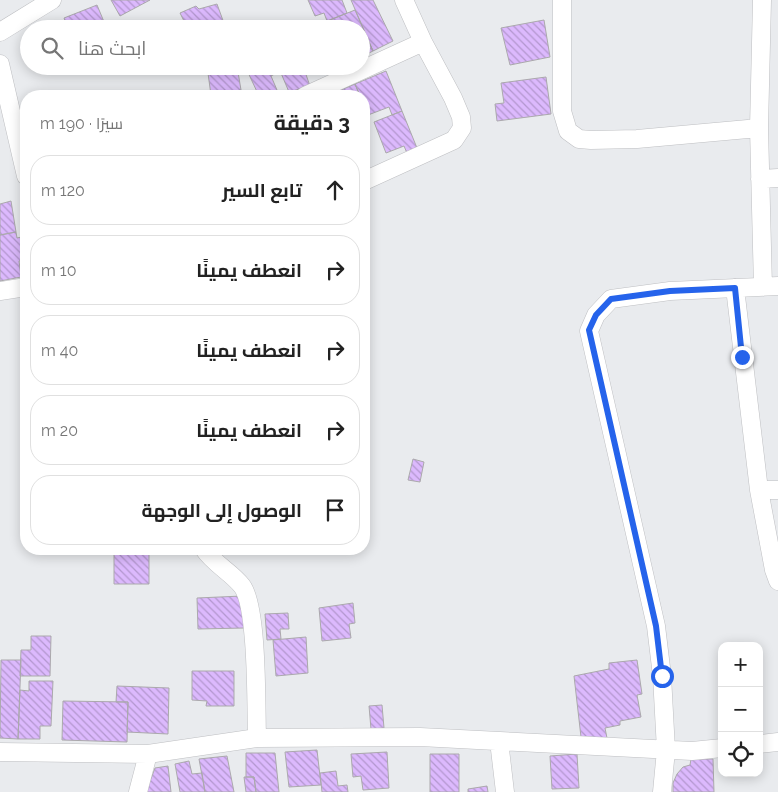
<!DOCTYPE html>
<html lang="ar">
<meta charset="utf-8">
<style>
:root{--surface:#fff;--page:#f6f6f6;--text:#222;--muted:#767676;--line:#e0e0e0}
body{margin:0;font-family:Raleway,Cairo,sans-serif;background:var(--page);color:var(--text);direction:rtl}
.controls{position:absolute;right:15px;bottom:15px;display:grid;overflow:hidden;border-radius:10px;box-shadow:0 2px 12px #0003}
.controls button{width:45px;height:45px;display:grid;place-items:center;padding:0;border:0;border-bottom:1px solid var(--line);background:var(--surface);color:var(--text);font:25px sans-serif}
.stop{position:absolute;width:15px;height:15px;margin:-11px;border:4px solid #2563eb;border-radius:50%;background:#fff}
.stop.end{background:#2563eb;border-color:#fff;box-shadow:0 1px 5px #0008}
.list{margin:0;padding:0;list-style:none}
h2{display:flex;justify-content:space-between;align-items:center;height:65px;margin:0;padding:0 20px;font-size:21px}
h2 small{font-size:16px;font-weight:400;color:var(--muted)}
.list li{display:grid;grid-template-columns:32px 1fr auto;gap:15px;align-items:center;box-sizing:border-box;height:70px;margin:0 10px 10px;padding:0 10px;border:1px solid var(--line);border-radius:20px}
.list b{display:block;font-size:19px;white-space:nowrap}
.list em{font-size:16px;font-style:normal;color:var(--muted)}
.icon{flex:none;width:28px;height:28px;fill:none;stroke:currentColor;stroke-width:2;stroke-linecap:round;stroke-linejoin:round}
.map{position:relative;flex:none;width:778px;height:792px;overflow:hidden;direction:ltr}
.search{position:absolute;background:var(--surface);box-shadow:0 2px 12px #0003;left:20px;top:20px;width:350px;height:55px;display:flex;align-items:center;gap:12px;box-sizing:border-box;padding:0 18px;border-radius:28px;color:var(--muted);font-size:19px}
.panel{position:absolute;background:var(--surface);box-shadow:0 2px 12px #0003;left:20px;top:90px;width:350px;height:465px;border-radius:20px;direction:rtl}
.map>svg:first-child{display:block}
.building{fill:url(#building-back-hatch);stroke:#aba9ac}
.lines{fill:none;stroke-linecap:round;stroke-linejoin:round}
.minor-casing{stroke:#bebfc2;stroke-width:19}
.minor{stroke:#fff;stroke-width:18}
.route{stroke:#2563eb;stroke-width:6}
</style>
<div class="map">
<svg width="778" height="792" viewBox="0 0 778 792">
<defs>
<pattern id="building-back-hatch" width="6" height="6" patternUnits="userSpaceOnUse" patternTransform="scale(1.25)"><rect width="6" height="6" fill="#dcb9fd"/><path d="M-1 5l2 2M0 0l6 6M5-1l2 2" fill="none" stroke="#b397ce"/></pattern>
</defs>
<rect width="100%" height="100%" fill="#e9ebee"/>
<path class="building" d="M 111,0 L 150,0 L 120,16 Z
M 308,0 L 342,0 L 347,13 L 327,21 L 324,13 L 315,16 Z
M 351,0 L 373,0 L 393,41 L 373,51 Z
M 217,4 L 225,26 L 219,29 L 188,29 L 180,13 L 196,6 L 199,9 Z
M 97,5 L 107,29 L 68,29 L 64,18 Z
M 355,10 L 373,51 L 361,57 L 361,29 L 328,29 L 325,22 Z
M 544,20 L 550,57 L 510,65 L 501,28 Z
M 325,22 L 328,29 L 312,29 Z
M 207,66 L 237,66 L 241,90 L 211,95 Z
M 245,66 L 278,66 L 280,71 L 271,76 L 277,90 L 259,96 Z
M 278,66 L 303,66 L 310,86 L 289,92 Z
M 312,66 L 326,66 L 314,71 Z
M 386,71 L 402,111 L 392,115 L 389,107 L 368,115 L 364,104 L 364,96 L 360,96 L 355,84 Z
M 546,77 L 551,114 L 497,121 L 495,104 L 504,103 L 501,83 Z
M 355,84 L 360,96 L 327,96 Z
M 364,104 L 369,119 L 364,121 Z
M 402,111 L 417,148 L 407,153 L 404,146 L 386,153 L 374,122 Z
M 11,201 L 16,232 L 0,235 L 0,204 Z
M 16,232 L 17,238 L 26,236 L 26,260 L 19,261 L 21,277 L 0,281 L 0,235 Z
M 413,459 L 424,462 L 420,482 L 408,480 Z
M 114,549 L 149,549 L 149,584 L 114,584 Z
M 242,596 L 244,628 L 198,629 L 197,598 Z
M 353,603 L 355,623 L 349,624 L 351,638 L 322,641 L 319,608 Z
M 288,613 L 289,629 L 280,629 L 281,639 L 267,640 L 265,614 Z
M 31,636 L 51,636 L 50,676 L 20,676 L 21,650 L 31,650 Z
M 306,637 L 308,673 L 276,676 L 273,640 Z
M 1,660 L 21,660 L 18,739 L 0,738 Z
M 637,660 L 642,694 L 637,695 L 641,717 L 620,721 L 620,725 L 605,728 L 607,738 L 581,737 L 574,676 L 609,669 L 609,663 Z
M 192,671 L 234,671 L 234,706 L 206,706 L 207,701 L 192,700 Z
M 29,681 L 53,681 L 51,726 L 40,726 L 40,739 L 18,739 L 20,690 L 29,691 Z
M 117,686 L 169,688 L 168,734 L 127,732 L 128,702 L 116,702 Z
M 63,701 L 128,702 L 127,742 L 62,740 Z
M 382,705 L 384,728 L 371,729 L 369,706 Z
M 317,750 L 321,785 L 289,787 L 285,752 Z
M 387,752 L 389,788 L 363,790 L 361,776 L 353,777 L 351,754 Z
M 246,753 L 275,753 L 279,792 L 256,792 L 254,777 L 246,777 Z
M 430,754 L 459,754 L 459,792 L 430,792 Z
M 577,754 L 579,788 L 552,789 L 550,756 Z
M 227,756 L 234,792 L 205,792 L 199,759 Z
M 691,759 L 713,759 L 714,792 L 673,792 L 673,783 L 677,774 L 683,767 L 690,765 Z
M 189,761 L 192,774 L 202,773 L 205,792 L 180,792 L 175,764 Z
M 168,766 L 171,792 L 146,792 L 155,768 Z
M 336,771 L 338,786 L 347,785 L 348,792 L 322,792 L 320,773 Z
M 244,777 L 254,777 L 256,792 L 246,792 Z
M 487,786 L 488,792 L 468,792 L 468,789 Z"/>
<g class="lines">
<defs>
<path id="minor" d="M 562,0 L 562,111 L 568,131 L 579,139 L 591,140 L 637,139 L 759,128
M 762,0 L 759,128 L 763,287
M 0,32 L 52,0
M 0,64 L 26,176
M 305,96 L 423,42
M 760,179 L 778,178
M 364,181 L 454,140 L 462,128 L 461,117 L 453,98 L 423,42 L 404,0
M 735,288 L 759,490 L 774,570 L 778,581
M 0,291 L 26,287
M 759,490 L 778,490
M 204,549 C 214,564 231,572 242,586 C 258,607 256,708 257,738
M 499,741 L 505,792
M 759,744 L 778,742
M 0,752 L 148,754 L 257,738 L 420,737 L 692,751 L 722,748
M 138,792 L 148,754
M 662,792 L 666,750 L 662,676 L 656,626 L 589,331 L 596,315 L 611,299 L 670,291 L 778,286"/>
</defs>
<use href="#minor" class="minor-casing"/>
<use href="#minor" class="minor"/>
</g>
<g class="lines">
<path class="route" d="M 662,676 L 656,626 L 589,330 L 596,315 L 611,299 L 670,291 L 735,288 L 742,357"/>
</g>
</svg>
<div class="controls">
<button>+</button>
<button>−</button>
<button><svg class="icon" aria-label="locate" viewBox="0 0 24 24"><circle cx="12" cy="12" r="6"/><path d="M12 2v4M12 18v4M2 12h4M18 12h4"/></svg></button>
</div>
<div class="stop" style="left:662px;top:676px"></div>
<div class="stop end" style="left:742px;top:357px"></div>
<div class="search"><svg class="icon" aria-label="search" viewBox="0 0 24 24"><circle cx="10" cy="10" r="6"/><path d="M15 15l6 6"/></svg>ابحث هنا</div>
<section class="panel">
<h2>3 دقيقة<small>سيرًا · 190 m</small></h2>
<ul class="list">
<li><svg class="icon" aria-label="ahead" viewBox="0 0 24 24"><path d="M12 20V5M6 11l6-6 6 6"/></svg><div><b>تابع السير</b></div><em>120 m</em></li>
<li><svg class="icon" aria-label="right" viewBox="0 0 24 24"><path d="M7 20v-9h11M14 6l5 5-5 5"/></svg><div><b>انعطف يمينًا</b></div><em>10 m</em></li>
<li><svg class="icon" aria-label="right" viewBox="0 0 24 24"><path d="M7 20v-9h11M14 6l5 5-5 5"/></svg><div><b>انعطف يمينًا</b></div><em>40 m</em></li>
<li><svg class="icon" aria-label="right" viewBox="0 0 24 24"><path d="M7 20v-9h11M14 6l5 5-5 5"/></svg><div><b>انعطف يمينًا</b></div><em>20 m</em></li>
<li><svg class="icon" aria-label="arrive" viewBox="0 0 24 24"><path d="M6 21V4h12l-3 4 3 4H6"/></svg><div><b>الوصول إلى الوجهة</b></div></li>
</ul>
</section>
</div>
